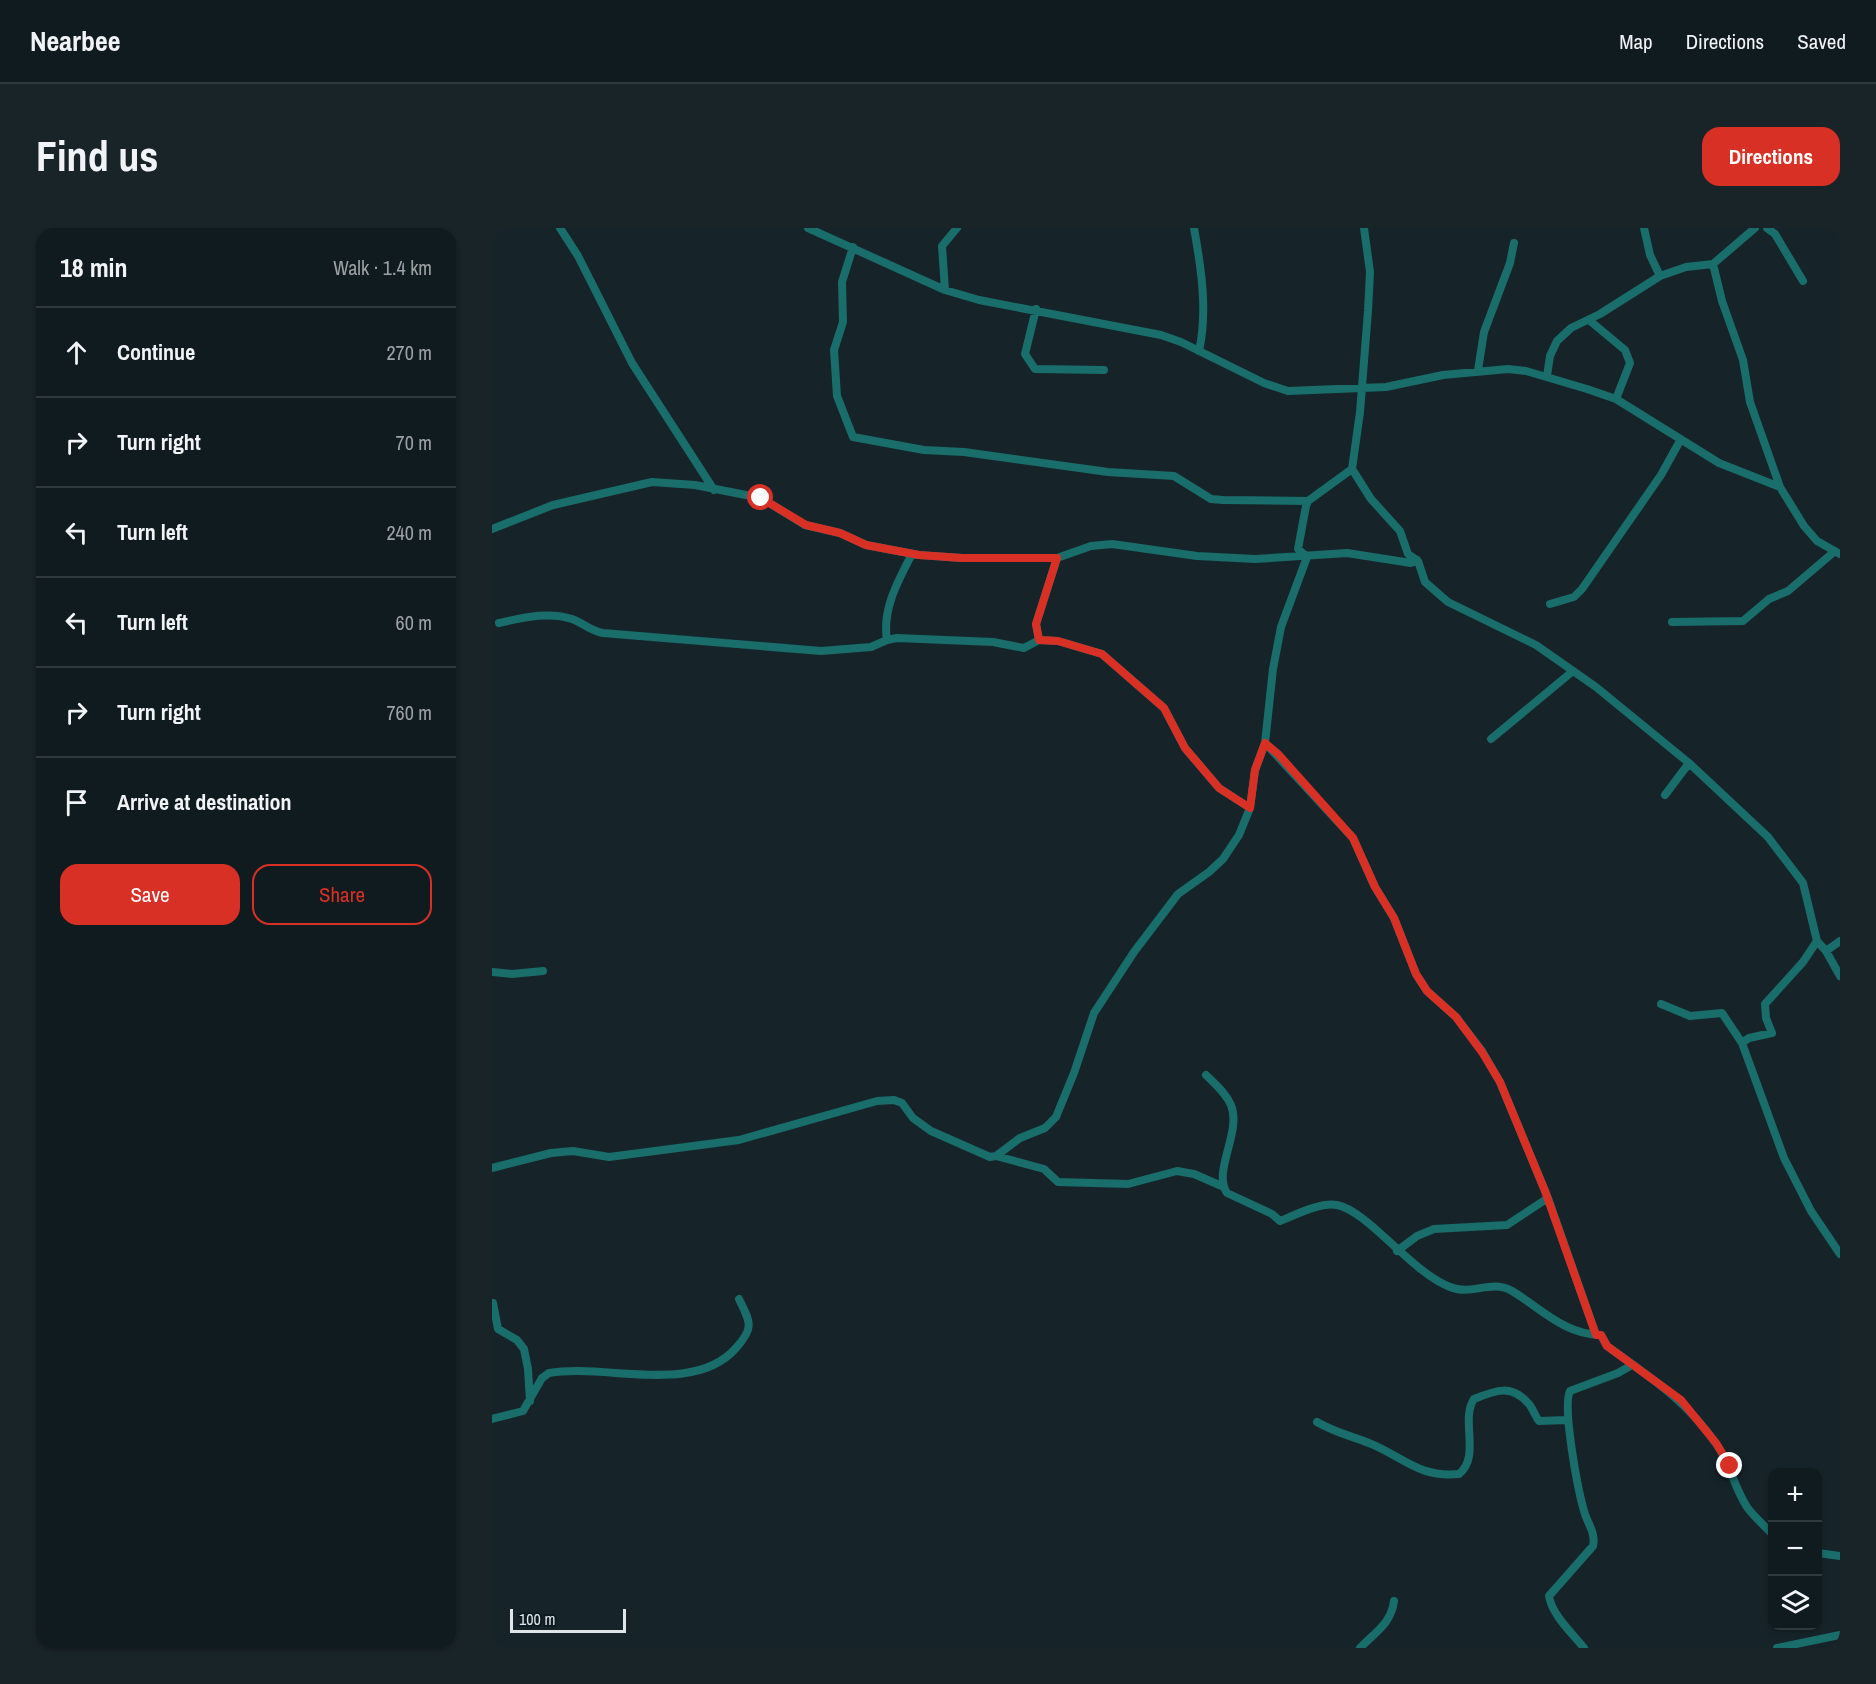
<!DOCTYPE html>
<meta charset="utf-8">
<style>
:root{--surface:#101b1f;--page:#192428;--text:#f1f3f6;--muted:#9ca1a4;--line:#30393d;--accent:#d93025}
body{margin:0;font-family:"Archivo Narrow",sans-serif;background:var(--page);color:var(--text)}
.controls{position:absolute;right:18px;bottom:18px;display:grid;overflow:hidden;border-radius:12px;box-shadow:0 2px 4px #0004}
.controls button{width:54px;height:54px;display:grid;place-items:center;padding:0;border:0;border-bottom:2px solid var(--line);background:var(--surface);color:var(--text);font:30px sans-serif}
.scale{position:absolute;left:18px;bottom:15px;width:116px;box-sizing:border-box;padding-left:6px;border:3px solid #dee6ea;border-top:0;font-size:16px;line-height:21px;white-space:nowrap;color:#dee6ea;-webkit-text-stroke:4px #0d1a1f;paint-order:stroke}
.stop{position:absolute;width:18px;height:18px;margin:-14px;border:4px solid #d93025;border-radius:50%;background:#fff}
.stop.end{background:#d93025;border-color:#fff;box-shadow:0 2px 6px #0008}
.list{margin:0;padding:0;list-style:none}
h2{display:flex;justify-content:space-between;align-items:center;height:78px;margin:0;padding:0 24px;font-size:26px}
h2 small{font-size:20px;font-weight:400;color:var(--muted)}
.list li{display:grid;grid-template-columns:39px 1fr auto;gap:18px;align-items:center;box-sizing:border-box;height:90px;padding:0 24px;border-top:2px solid var(--line)}
.list b{display:block;font-size:22px;white-space:nowrap}
.list em{font-size:20px;font-style:normal;color:var(--muted)}
.actions{display:flex;gap:12px;padding:18px 24px}
.actions a{flex:1;padding:14px 0;border:2px solid var(--accent);border-radius:18px;text-align:center;font-size:21px;color:var(--accent)}
.actions .main{background:var(--accent);color:#fff}
.icon{flex:none;width:33px;height:33px;fill:none;stroke:currentColor;stroke-width:2;stroke-linecap:round;stroke-linejoin:round}
.map{position:relative;flex:none;width:1348px;height:1420px;overflow:hidden;border-radius:18px}
header{display:flex;align-items:center;gap:36px;box-sizing:border-box;height:84px;padding:0 30px;background:var(--surface);border-bottom:2px solid var(--line)}
header strong{font-size:28px}
nav{display:flex;gap:33px;margin-inline-start:auto;font-size:21px}
.intro{display:flex;align-items:center;justify-content:space-between;box-sizing:border-box;height:144px;padding:0 36px}
h1{margin:0;font-size:42px}
.button{padding:15px 27px;border-radius:18px;background:var(--accent);color:#fff;font-size:21px;font-weight:700}
main{display:flex;gap:36px;padding:0 36px}
aside{flex:1;background:var(--surface);border-radius:18px;box-shadow:0 2px 4px #0004}
.map>svg:first-child{display:block}
.lines{fill:none;stroke-linecap:round;stroke-linejoin:round}
.street{stroke:#196d6b;stroke-width:8}
.route{stroke:#d93025;stroke-width:8}
</style>
<header>
<strong>Nearbee</strong>
<nav><a>Map</a><a>Directions</a><a>Saved</a></nav>
</header>
<div class="intro"><h1>Find us</h1><a class="button">Directions</a></div>
<main>
<aside>
<h2>18 min<small>Walk · 1.4 km</small></h2>
<ul class="list">
<li><svg class="icon" aria-label="ahead" viewBox="0 0 24 24"><path d="M12 20V5M6 11l6-6 6 6"/></svg><div><b>Continue</b></div><em>270 m</em></li>
<li><svg class="icon" aria-label="right" viewBox="0 0 24 24"><path d="M7 20v-9h11M14 6l5 5-5 5"/></svg><div><b>Turn right</b></div><em>70 m</em></li>
<li><svg class="icon" aria-label="left" viewBox="0 0 24 24"><path d="M17 20v-9H6M10 6l-5 5 5 5"/></svg><div><b>Turn left</b></div><em>240 m</em></li>
<li><svg class="icon" aria-label="left" viewBox="0 0 24 24"><path d="M17 20v-9H6M10 6l-5 5 5 5"/></svg><div><b>Turn left</b></div><em>60 m</em></li>
<li><svg class="icon" aria-label="right" viewBox="0 0 24 24"><path d="M7 20v-9h11M14 6l5 5-5 5"/></svg><div><b>Turn right</b></div><em>760 m</em></li>
<li><svg class="icon" aria-label="arrive" viewBox="0 0 24 24"><path d="M6 21V4h12l-3 4 3 4H6"/></svg><div><b>Arrive at destination</b></div></li>
</ul>
<div class="actions"><a class="main">Save</a><a>Share</a></div>
</aside>
<div class="map">
<svg width="1348" height="1420" viewBox="0 0 1348 1420">
<rect width="100%" height="100%" fill="#162429"/>
<g class="lines">
<path class="street" d="M 68,0 L 86,28 L 140,135 L 222,262
M 316,0 L 453,62 L 487,72 L 669,107 L 689,114 L 772,155 L 796,163 L 894,159 L 951,147 L 1016,141 L 1034,143 L 1095,161 L 1124,171 L 1227,235 L 1288,259 L 1312,298 L 1325,313 L 1348,326
M 702,0 C 709,39 716,83 707,123
M 1152,0 L 1158,27 L 1168,48
M 1275,0 L 1283,6 L 1311,53
M 361,19 L 350,54 L 351,94 L 342,122 L 345,168 L 361,209 L 432,222 L 472,224 L 616,244 L 682,248 L 719,271 L 731,272 L 816,273
M 1221,36 L 1230,73 L 1251,132 L 1258,174 L 1288,259
M 453,62 L 450,18 L 465,0
M 544,81 L 533,126 L 543,141 L 612,142
M 1097,92 L 1133,122 L 1138,135 L 1124,171
M 986,142 L 992,104 L 1018,35 L 1022,15
M 1055,148 L 1058,128 L 1065,113 L 1079,100 L 1108,86 L 1168,48 L 1194,39 L 1221,36 L 1263,0
M 860,241 L 879,271 L 908,303 L 916,326 L 926,333 L 933,354 L 956,374 L 1044,417 L 1104,459 L 1197,535 L 1276,609 L 1311,655 L 1325,713 L 1334,723 L 1348,748
M 0,301 L 61,277 L 160,254 L 203,257 L 269,270 L 313,297 L 348,305 L 374,317 L 427,327 L 470,330 L 565,330 L 599,318 L 620,316 L 705,328 L 763,331 L 855,325 L 919,335 L 925,332
M 420,326 C 406,353 390,381 395,412 L 405,410 L 501,414 L 532,420 L 547,412 L 544,396 L 565,330
M 1058,376 L 1082,369 L 1090,361 L 1169,247 L 1189,211
M 1180,394 L 1251,393 L 1277,371 L 1296,363 L 1343,323
M 7,395 C 30,390 57,383 80,391 C 91,395 99,403 111,405 L 329,423 L 379,419 L 395,412
M 547,412 L 566,413 L 610,426 L 672,480 L 693,520 L 727,560 L 758,580
M 999,511 L 1081,443
M 773,515 L 861,610 L 883,659 L 902,690 L 924,746 L 935,763 L 964,789 L 990,823 L 1008,854 L 1056,970 L 1104,1107 L 1109,1107 L 1115,1118 C 1157,1148 1196,1174 1225,1217 C 1238,1236 1242,1259 1255,1279 C 1262,1289 1272,1297 1280,1306
M 1173,567 L 1197,535
M 1334,723 L 1348,713
M 0,744 L 20,746 L 51,743
M 1169,776 L 1198,788 L 1230,785 L 1250,815 L 1292,930 L 1319,983 L 1348,1026
M 1250,815 L 1257,810 L 1280,805 L 1274,790 L 1273,776 L 1311,734 L 1325,713
M 714,847 C 723,856 734,865 739,877 C 750,904 720,944 735,965 L 780,986 L 788,993 C 803,987 828,974 845,977 C 876,983 919,1044 958,1059 C 979,1068 1000,1051 1020,1063 C 1050,1081 1072,1106 1108,1107
M 504,928 L 552,941 L 566,954 L 636,956 L 685,943 L 702,946 L 732,959
M 0,940 L 59,925 L 81,923 L 117,929 L 247,912 L 385,873 L 402,872 L 410,875 L 421,890 L 439,903 L 498,929 L 504,928 L 528,910 L 553,900 L 564,889 L 582,845 L 602,785 L 642,724 L 686,666 L 717,644 L 731,631 L 747,607 L 758,580 L 763,542 L 773,515 L 781,441 L 789,399 L 815,329 L 806,321 L 814,278 L 816,273 L 860,241 L 868,184 L 876,83 L 878,44 L 872,0
M 905,1023 L 925,1008 L 942,1001 L 1015,997 L 1056,970
M 1,1075 L 6,1101 L 25,1112 L 32,1121 L 36,1141 L 38,1173
M 0,1191 L 31,1183 L 50,1150 L 57,1145 C 113,1135 202,1168 244,1120 C 263,1099 258,1094 247,1071
M 825,1194 C 842,1204 859,1208 877,1215 C 912,1229 926,1250 967,1246 C 989,1229 968,1191 982,1171 C 1004,1162 1020,1156 1037,1176 C 1041,1181 1043,1188 1047,1193 L 1075,1192
M 1326,1325 L 1348,1328
M 868,1420 C 883,1404 899,1396 902,1373
M 1092,1420 C 1080,1405 1060,1387 1057,1368 L 1101,1318 C 1104,1304 1095,1295 1092,1283 C 1086,1262 1070,1179 1078,1163 L 1126,1145 L 1140,1137
M 1285,1420 L 1348,1407"/>
</g>
<g class="lines">
<path class="route" d="M 269,270 L 314,297 L 348,305 L 374,317 L 427,327 L 470,330 L 565,330 L 544,396 L 547,412 L 566,413 L 610,426 L 672,480 L 693,520 L 727,560 L 758,580 L 763,542 L 773,515 L 786,526 L 861,610 L 883,659 L 902,690 L 924,746 L 935,763 L 964,789 L 990,824 L 1008,854 L 1053,963 L 1104,1107 L 1109,1107 L 1115,1118 L 1189,1172 L 1224,1215 L 1238,1238"/>
</g>
</svg>
<div class="controls">
<button>+</button>
<button>−</button>
<button><svg class="icon" aria-label="layers" viewBox="0 0 24 24"><path d="M12 4l9 5-9 5-9-5zM3 14l9 5 9-5"/></svg></button>
</div>
<div class="scale">100 m</div>
<div class="stop" style="left:269px;top:270px"></div>
<div class="stop end" style="left:1238px;top:1238px"></div>
</div>
</main>
